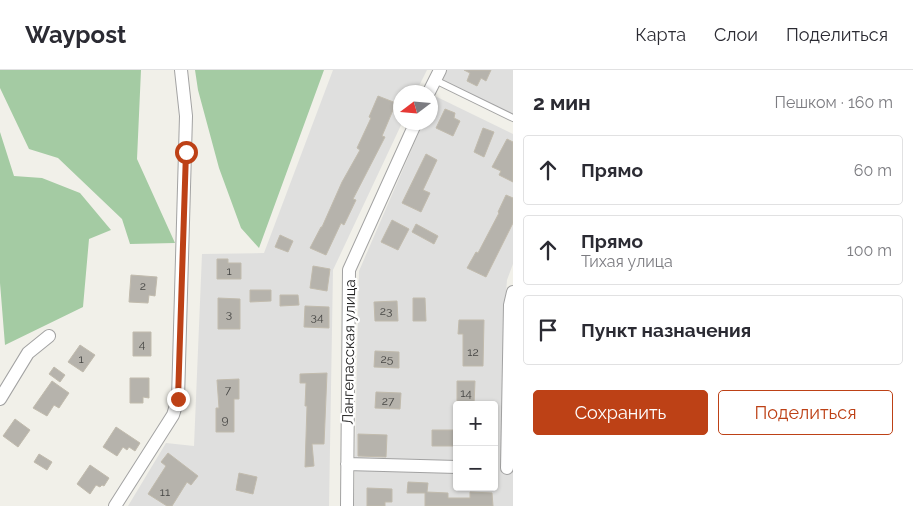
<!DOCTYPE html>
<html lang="ru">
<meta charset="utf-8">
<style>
:root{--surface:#fff;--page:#f2f2f3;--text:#2b2b33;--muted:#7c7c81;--line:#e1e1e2;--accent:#bd4116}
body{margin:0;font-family:Raleway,sans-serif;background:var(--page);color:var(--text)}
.controls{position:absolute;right:15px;bottom:15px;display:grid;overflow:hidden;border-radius:5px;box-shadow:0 1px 4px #0004}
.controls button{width:45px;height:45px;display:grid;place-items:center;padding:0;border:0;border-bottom:1px solid var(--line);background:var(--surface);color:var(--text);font:25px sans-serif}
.compass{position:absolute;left:393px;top:15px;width:45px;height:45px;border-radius:50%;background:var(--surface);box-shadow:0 1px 4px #0004;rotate:254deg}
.stop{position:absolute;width:15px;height:15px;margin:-11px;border:4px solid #bd4116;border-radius:50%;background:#fff}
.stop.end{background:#bd4116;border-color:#fff;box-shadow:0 1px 5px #0008}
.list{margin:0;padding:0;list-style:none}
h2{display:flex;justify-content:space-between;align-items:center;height:65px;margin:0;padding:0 20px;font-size:21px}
h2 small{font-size:16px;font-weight:400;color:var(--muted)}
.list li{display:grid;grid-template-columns:32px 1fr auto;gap:15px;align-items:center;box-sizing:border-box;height:70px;margin:0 10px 10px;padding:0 10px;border:1px solid var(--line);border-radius:5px}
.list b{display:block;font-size:19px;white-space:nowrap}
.list p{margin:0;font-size:16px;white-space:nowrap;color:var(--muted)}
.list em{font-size:16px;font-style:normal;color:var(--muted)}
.actions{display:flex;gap:10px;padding:15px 20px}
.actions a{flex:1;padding:11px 0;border:1px solid var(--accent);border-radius:5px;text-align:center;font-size:18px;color:var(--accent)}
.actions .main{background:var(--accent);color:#fff}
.icon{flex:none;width:28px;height:28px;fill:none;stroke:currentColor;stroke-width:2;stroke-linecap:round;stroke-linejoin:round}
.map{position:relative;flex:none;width:513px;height:436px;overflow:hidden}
header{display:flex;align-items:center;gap:30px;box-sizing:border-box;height:70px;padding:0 25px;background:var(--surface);border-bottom:1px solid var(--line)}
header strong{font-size:24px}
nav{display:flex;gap:28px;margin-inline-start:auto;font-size:18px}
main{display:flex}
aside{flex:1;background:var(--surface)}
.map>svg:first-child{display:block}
.residential{fill:#dfdfde;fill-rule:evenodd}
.forest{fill:#a4cba3}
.building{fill:#b6b3ac;stroke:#c1bbad}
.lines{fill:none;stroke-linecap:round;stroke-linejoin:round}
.service-casing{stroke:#a2a2a2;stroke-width:8}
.minor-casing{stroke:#a2a2a2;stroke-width:14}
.service{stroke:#fff;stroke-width:6}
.minor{stroke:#fff;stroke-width:12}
.route{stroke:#bd4116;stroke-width:6}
.labels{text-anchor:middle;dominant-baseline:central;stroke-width:4.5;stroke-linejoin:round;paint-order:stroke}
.number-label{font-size:12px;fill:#464644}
.street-label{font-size:15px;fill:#212121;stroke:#fff}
</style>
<header>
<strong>Waypost</strong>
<nav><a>Карта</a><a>Слои</a><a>Поделиться</a></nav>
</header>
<main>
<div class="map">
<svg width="513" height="436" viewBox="0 0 513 436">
<rect width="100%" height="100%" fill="#f1f0e9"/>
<path class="residential" d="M 333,0 L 427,0 L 416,22 L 400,22 L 400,52 L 402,53 L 333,200 L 329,436 L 128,436 L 166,373 L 194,376 L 202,184 L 264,183 Z
M 447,0 L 513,0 L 513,46 L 442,10 Z
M 435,26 L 513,64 L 513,194 L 507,210 L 504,247 L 513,247 L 513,436 L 354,436 L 359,201 L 423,53 L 430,52 L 431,35 ZM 457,335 L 494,335 L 494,417 L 457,417 Z"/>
<path class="forest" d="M 0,0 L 141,0 L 137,89 L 175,173 L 130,174 L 122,149 L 58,88 L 29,79 L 0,18 Z
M 195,0 L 324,0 L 259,178 L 241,158 L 219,98 L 198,20 Z
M 0,62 L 14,106 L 42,108 L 80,123 L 111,160 L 89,169 L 83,237 L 5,275 L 0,213 Z"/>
<path class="building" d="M 464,0 L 491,0 L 486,11 L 481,8 L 477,16 L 467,11 L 470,3 Z
M 378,26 L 396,33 L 382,66 L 385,67 L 353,129 L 356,130 L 344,155 L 341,153 L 326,185 L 310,178 L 321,157 L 322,157 L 342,112 L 360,80 L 357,78 L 371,48 L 369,47 Z
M 445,39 L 455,43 L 454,48 L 460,51 L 453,66 L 436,58 Z
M 483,58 L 494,62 L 484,87 L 474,82 Z
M 507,69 L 513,72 L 513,112 L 499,105 L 501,101 L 492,97 Z
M 426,84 L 437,90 L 423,120 L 430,123 L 421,142 L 402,133 Z
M 506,125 L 513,128 L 513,153 L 486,207 L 467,198 L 476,182 L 478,183 L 499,143 L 498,142 Z
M 392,150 L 409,159 L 398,180 L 381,172 Z
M 416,154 L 438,166 L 434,174 L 412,162 Z
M 280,165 L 293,171 L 288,182 L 275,177 Z
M 217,189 L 228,189 L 228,193 L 241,193 L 241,209 L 217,209 Z
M 313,196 L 330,199 L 327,221 L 310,218 Z
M 131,205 L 157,207 L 155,226 L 149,225 L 148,233 L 129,232 Z
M 250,220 L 271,220 L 271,231 L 250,232 Z
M 280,225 L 298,225 L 299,235 L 280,236 Z
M 218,228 L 240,229 L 240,259 L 218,259 Z
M 413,228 L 425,228 L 426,251 L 413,251 Z
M 397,231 L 398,251 L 375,251 L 374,232 Z
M 305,236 L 329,237 L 329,258 L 304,257 Z
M 459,250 L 484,250 L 483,296 L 463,296 L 463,264 L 458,264 Z
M 133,262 L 151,262 L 151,286 L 133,286 Z
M 80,275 L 95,285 L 83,302 L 68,292 Z
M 375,281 L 399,282 L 399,298 L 374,297 Z
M 54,297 L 65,305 L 60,312 L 49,304 Z
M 327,303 L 324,374 L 312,374 L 314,396 L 305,397 L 307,336 L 305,336 L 306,313 L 300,313 L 300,304 Z
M 130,308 L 149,308 L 149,328 L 143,327 L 143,333 L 130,333 Z
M 239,309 L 239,329 L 234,329 L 234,362 L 216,362 L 216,338 L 219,338 L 217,310 Z
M 52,311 L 69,323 L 59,338 L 54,335 L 47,346 L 33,338 Z
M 457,311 L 475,311 L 474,335 L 457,335 Z
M 376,322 L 401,323 L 400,339 L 375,338 Z
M 15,349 L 30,360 L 18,377 L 3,366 Z
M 116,357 L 140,373 L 135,381 L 129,377 L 127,380 L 123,377 L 117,386 L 103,377 Z
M 432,360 L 457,360 L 457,376 L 432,376 Z
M 358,364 L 387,365 L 386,387 L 358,386 Z
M 168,383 L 198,406 L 191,415 L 187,412 L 172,436 L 167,436 L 148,424 L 166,396 L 161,392 Z
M 39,384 L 52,392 L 47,400 L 34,392 Z
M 90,395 L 109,408 L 104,416 L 102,415 L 100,417 L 96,415 L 90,424 L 77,414 Z
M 239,403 L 257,407 L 253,424 L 236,420 Z
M 408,412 L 428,413 L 427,422 L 448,423 L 448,428 L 470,428 L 470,422 L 492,423 L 493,436 L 425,436 L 425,423 L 407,423 Z
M 367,418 L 392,419 L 392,432 L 385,432 L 385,436 L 367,436 Z"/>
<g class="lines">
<defs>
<path id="service" d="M 435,10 L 513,48"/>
<path id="minor" d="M 429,22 L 440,0
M 0,329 L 28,283 L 49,266
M 347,394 L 457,397
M 507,398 L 510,235 L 513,222
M 115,436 L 173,345 L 178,329 L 185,82 L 186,46 L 181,0
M 347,436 L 349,200 L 416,52"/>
</defs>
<use href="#service" class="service-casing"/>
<use href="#minor" class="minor-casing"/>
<use href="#service" class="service"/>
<use href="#minor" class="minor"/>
</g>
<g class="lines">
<path class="route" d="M 178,329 L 186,82"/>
</g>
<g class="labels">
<g class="number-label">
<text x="229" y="201">1</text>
<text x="143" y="216">2</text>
<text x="386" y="241">23</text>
<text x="229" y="244">3</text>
<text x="317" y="247">34</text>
<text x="142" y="274">4</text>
<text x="473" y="282">12</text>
<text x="81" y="289">1</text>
<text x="387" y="289">25</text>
<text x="228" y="320">7</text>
<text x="466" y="323">14</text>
<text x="388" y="331">27</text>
<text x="225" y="350">9</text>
<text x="165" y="422">11</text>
</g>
<g class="street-label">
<text transform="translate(349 282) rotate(-89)">Лангепасская улица</text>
</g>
</g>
</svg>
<div class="controls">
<button>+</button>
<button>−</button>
</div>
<svg class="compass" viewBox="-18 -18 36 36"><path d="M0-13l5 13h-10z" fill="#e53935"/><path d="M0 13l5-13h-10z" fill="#7c7c81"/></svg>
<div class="stop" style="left:186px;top:82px"></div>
<div class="stop end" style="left:178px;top:329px"></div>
</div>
<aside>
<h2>2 мин<small>Пешком · 160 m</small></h2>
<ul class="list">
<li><svg class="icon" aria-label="ahead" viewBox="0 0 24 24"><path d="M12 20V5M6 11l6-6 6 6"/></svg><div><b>Прямо</b></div><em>60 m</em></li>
<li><svg class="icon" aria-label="ahead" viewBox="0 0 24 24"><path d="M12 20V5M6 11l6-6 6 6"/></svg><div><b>Прямо</b><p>Тихая улица</p></div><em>100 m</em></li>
<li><svg class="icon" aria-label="arrive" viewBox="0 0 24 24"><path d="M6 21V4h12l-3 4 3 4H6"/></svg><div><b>Пункт назначения</b></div></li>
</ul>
<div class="actions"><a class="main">Сохранить</a><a>Поделиться</a></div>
</aside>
</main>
